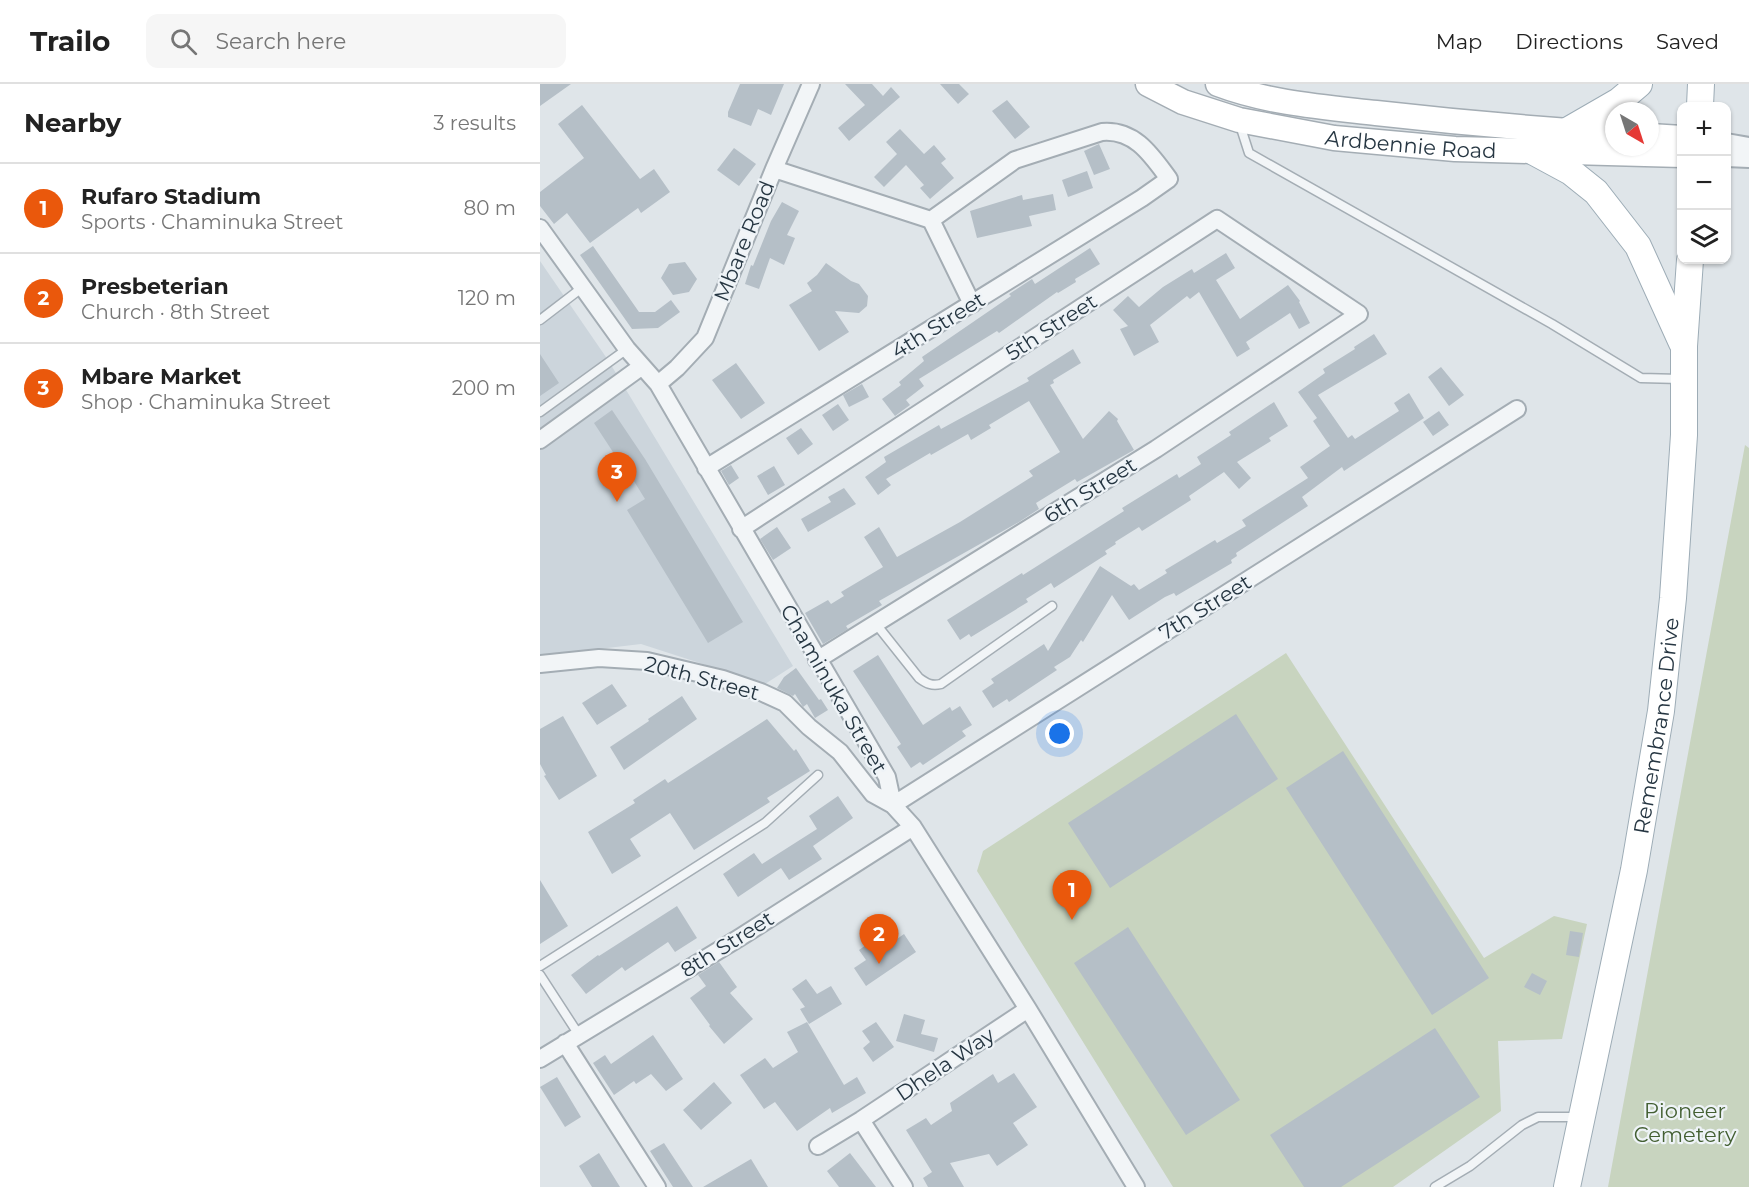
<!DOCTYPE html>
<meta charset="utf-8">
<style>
:root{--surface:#fff;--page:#f6f6f6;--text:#222;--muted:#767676;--line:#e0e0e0;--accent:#ea580c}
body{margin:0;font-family:Montserrat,sans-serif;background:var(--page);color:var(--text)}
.controls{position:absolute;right:18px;top:18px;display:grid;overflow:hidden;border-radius:12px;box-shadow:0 2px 4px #0004}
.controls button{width:54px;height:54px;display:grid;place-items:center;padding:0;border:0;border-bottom:2px solid var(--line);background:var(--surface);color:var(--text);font:30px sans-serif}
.compass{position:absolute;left:1065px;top:18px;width:54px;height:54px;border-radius:50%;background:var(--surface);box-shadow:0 2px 4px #0004;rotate:141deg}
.you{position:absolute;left:520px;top:650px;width:21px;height:21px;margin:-15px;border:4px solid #fff;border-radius:50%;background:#1a73e8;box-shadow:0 0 0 9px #1a73e833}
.badge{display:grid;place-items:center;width:39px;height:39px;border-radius:50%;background:var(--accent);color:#fff;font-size:20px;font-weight:700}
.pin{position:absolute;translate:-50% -50px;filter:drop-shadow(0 2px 3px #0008)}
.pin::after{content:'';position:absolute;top:32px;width:21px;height:18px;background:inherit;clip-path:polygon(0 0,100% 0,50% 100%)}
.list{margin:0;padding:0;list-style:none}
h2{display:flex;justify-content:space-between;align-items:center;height:78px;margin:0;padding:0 24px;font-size:26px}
h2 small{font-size:20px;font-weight:400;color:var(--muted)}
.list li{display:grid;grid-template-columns:39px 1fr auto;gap:18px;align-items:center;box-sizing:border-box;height:90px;padding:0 24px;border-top:2px solid var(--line)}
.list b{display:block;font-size:22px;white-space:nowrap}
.list p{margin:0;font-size:20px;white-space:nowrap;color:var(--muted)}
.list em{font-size:20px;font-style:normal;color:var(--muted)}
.icon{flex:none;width:33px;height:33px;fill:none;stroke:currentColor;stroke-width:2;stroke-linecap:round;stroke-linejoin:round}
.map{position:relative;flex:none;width:1209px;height:1103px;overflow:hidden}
header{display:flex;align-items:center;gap:36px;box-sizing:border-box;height:84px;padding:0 30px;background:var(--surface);border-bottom:2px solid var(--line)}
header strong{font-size:28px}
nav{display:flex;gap:33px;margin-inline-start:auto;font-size:21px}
.search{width:420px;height:54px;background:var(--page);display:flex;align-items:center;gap:15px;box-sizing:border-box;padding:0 21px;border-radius:12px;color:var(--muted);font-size:22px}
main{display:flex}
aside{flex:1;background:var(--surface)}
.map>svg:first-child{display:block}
.built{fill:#ccd5dc}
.green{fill:#c8d4bf}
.building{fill:#b5bfc7}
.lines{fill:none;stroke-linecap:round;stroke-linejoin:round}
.lane-casing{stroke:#a4adb4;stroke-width:11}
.street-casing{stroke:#a4adb4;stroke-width:20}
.secondary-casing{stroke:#a4adb4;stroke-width:27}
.primary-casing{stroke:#9dacb6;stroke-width:28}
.lane{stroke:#f2f5f7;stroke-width:8}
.street{stroke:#f2f5f7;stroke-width:16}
.secondary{stroke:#fff;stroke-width:24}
.primary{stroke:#fff;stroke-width:26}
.labels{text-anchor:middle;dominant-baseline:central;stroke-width:4.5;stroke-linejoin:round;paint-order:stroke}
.street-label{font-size:21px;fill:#263642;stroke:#eef3f7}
.park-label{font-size:21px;fill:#435f32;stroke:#eef3f7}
</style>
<header>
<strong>Trailo</strong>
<div class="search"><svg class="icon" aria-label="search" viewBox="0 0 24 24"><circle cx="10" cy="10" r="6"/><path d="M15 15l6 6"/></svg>Search here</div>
<nav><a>Map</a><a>Directions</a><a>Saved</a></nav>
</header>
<main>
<aside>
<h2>Nearby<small>3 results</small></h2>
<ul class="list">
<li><span class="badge">1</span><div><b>Rufaro Stadium</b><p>Sports · Chaminuka Street</p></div><em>80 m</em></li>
<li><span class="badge">2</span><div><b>Presbeterian</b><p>Church · 8th Street</p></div><em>120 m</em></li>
<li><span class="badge">3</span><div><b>Mbare Market</b><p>Shop · Chaminuka Street</p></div><em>200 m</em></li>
</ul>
</aside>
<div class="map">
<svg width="1209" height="1103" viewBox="0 0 1209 1103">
<rect width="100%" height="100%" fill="#dfe5e9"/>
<path class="built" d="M 0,177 L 68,276 L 253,582 L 225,600 L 101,560 L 0,572 Z"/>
<path class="green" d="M 1205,361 L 1209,364 L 1209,1103 L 1068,1103 Z
M 746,569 L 944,874 L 1014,832 L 1047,840 L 1022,955 L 958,957 L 961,1027 L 853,1103 L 633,1103 L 437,787 L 443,767 Z"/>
<path class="building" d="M 0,0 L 31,0 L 0,22 Z
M 200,0 L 244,0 L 231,31 L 218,25 L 211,42 L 188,33 L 188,28 Z
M 305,0 L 332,0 L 343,12 L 351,3 L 360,13 L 309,57 L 298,44 L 325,21 Z
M 400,0 L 419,0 L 429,10 L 418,20 Z
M 467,16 L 490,43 L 475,55 L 452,27 Z
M 42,21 L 100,95 L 114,85 L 130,108 L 101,129 L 98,124 L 50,159 L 27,129 L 14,140 L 0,122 L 0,108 L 44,74 L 18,40 Z
M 360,45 L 384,70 L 394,61 L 406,75 L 401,79 L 414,94 L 390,115 L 380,104 L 384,101 L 366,81 L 344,103 L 334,93 L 357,70 L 346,58 Z
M 559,60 L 570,85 L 554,91 L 544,67 Z
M 194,64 L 216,80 L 199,102 L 177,86 Z
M 547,87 L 553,104 L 528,113 L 522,96 Z
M 513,110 L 516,126 L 489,132 L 492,142 L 437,154 L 430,127 L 482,111 L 483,116 Z
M 242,118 L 259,127 L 247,151 L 255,154 L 244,181 L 230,174 L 219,205 L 205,200 L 211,181 L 213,182 L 231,137 Z
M 53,162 L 99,228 L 115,228 L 131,216 L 140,228 L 118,244 L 92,245 L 40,171 Z
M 550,164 L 560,180 L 535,195 L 536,198 L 518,209 L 517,208 L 459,249 L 457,247 L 379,295 L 384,302 L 366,316 L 370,321 L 355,332 L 342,315 L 361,301 L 359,298 L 384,277 L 382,273 L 471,212 L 469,210 L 492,195 L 495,200 Z
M 686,169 L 695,184 L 676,196 L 700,235 L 748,201 L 760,217 L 759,218 L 770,239 L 759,245 L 750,229 L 706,258 L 710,265 L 697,273 L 659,208 L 650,215 L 647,212 L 610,241 L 619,258 L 594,272 L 580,245 L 588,242 L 573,226 L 588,212 L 599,223 L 623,203 L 652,185 L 654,189 Z
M 145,178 L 157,195 L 149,208 L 133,211 L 121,194 L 129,180 Z
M 286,179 L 311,197 L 319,200 L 328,212 L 327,222 L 319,229 L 295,227 L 309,248 L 279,267 L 249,221 L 272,207 L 267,199 L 277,191 Z
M 834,250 L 847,270 L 778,311 L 808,354 L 812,351 L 815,355 L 859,327 L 854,319 L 869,309 L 884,334 L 804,387 L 802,383 L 762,413 L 768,422 L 696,469 L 697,472 L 691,476 L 692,479 L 636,512 L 634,509 L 625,513 L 589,536 L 572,511 L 543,558 L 541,556 L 530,573 L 514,583 L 517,586 L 469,618 L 467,615 L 453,624 L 442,607 L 454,599 L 451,595 L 504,560 L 508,567 L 560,482 L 591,502 L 594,500 L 599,506 L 627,489 L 625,486 L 675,456 L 677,459 L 706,442 L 702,436 L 768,394 L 760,383 L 790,362 L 773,337 L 777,334 L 758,308 L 785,289 L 783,285 L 815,265 L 814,263 Z
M 533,265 L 541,279 L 513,296 L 514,299 L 510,301 L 543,355 L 569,327 L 578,335 L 577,337 L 594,366 L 537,398 L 535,395 L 496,419 L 499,425 L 479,438 L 339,517 L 342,521 L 306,542 L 308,545 L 283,560 L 265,529 L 288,516 L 291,520 L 304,512 L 301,508 L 343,483 L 324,453 L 339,443 L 357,473 L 420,438 L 493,392 L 489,387 L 520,368 L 489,317 L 449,341 L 451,344 L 431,356 L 428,350 L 391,371 L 390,369 L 346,395 L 351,401 L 338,411 L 325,393 L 346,378 L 344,373 L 399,341 L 401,345 L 489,297 L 487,294 Z
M 0,270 L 19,299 L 0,312 Z
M 196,279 L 225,319 L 201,335 L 172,296 Z
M 901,283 L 924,311 L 909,322 L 888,293 Z
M 322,300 L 329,313 L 309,323 L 303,311 Z
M 734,318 L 748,342 L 729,354 L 731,357 L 697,378 L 711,394 L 699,405 L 684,388 L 649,412 L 651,416 L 602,447 L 599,443 L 575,458 L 576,460 L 565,467 L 567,470 L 514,504 L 511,499 L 486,515 L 488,518 L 431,553 L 429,550 L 420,556 L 407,536 L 482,489 L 483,491 L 584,427 L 582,424 L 637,390 L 639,394 L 661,380 L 657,373 L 691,351 L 689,348 Z
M 298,320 L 309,336 L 293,347 L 282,331 Z
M 72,326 L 105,375 L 203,538 L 168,559 L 87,426 L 105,415 L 87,386 L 86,388 L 54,339 Z
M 899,327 L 909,341 L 893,352 L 883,338 Z
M 261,344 L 273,360 L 258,371 L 246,354 Z
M 191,381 L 199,394 L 189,401 L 181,387 Z
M 234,382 L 245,401 L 228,411 L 217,392 Z
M 304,404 L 316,420 L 268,448 L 261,435 L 291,418 L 288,413 Z
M 237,443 L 251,464 L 233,476 L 220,455 Z
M 338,571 L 383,641 L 410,623 L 412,627 L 420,622 L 432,641 L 422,647 L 426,652 L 383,681 L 380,678 L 371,684 L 357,663 L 361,660 L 313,587 Z
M 256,584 L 279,616 L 281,615 L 288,626 L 275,634 L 267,620 L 263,623 L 255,610 L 253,612 L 237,604 L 244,593 Z
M 72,600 L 87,622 L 57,641 L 42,619 Z
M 142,612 L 157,635 L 84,686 L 70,663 L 109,637 L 108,635 Z
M 696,630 L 738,695 L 570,804 L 528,739 Z
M 23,632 L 57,692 L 19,716 L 4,692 L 6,691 L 0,680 L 0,645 Z
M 227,635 L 254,667 L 256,665 L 270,687 L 227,714 L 230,718 L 154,766 L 130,729 L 90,755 L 101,772 L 72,790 L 48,748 L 95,719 L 93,716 L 125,695 L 128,699 Z
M 803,667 L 949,894 L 892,931 L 746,704 Z
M 298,712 L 313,734 L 273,762 L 282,775 L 249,796 L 241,784 L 198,813 L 183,790 L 214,769 L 222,780 L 277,745 L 269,732 Z
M 0,796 L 28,842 L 0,860 Z
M 137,822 L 157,854 L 135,868 L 128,858 L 85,887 L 82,883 L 46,910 L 31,891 L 58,871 L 59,872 Z
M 588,843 L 700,1016 L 646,1051 L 534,879 Z
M 1030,847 L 1043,849 L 1039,873 L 1026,871 Z
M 364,850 L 376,868 L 326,902 L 314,884 L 326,876 L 319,866 L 333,856 L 340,867 Z
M 179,878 L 197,903 L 190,909 L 213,935 L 184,960 L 169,942 L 170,941 L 150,914 L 166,902 L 158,891 Z
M 992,889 L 1007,897 L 1000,911 L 984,903 Z
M 266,895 L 277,910 L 291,902 L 302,920 L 269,940 L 260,925 L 265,923 L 252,905 Z
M 364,930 L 385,936 L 381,950 L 398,954 L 394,968 L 356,957 Z
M 267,938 L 304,1001 L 317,993 L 326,1009 L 292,1029 L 290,1024 L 257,1047 L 235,1018 L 224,1025 L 200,991 L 225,974 L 233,984 L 258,968 L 247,948 Z
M 336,938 L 354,963 L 333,978 L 323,964 L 330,958 L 322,947 Z
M 895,944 L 940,1013 L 801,1103 L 764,1103 L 730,1051 Z
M 113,951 L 143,995 L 126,1007 L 111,990 L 96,1000 L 94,997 L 74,1011 L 53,979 L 65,971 L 71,980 Z
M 474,989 L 497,1023 L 473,1039 L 488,1061 L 457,1082 L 449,1070 L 410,1079 L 424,1103 L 388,1103 L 383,1094 L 392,1088 L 366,1046 L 386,1034 L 391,1041 L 412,1027 L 410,1019 L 453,990 L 458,999 Z
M 17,993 L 41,1033 L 25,1043 L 0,1003 Z
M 174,998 L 192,1019 L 161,1046 L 143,1026 Z
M 124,1059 L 153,1103 L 133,1103 L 110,1067 Z
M 59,1069 L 80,1103 L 52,1103 L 39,1082 Z
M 310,1069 L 336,1103 L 299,1103 L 287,1087 Z
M 211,1075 L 228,1103 L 163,1103 Z"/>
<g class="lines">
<defs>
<path id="lane" d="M 700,41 L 709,69 L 1012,240 L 1101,294 L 1140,295
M 0,236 L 43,203
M 0,328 L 87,265
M 336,540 L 379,594 C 387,600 392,602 401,600 L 512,522
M 0,882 L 225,739 L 278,691
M 0,891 L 39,951
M 895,1103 L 930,1082 L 982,1041 L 998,1033 L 1038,1033"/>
<path id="street" d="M 1186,58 L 1209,62
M 1186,74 L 1209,75
M 234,85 L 391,136 L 432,220
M 0,144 L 87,265 L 118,300 L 347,693 L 353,721 L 373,743 L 488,925 L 596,1103
M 118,300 L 137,284 L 165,254 L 234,85 L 271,0
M 0,356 L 101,283
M 166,384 L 602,114 L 629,95 C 612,72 595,45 562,48 L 475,76 L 391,136
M 201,445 L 677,135 L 819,230 L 616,365 L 277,576
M 0,580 L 59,574 L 107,577 L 183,595 L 221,608 L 245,619 L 269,643 L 300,668 L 333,710 L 353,721 L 977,325
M 25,959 L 117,1103
M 0,975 L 199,854 L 373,743
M 321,1036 L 364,1103
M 278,1062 L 321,1036 L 488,925"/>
<g id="secondary">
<path id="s1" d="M 608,0 L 643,18 L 699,36 L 794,54 L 915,65 L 1142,71"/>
<path d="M 678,0 C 728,19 783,23 836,29 C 915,38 994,45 1074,50"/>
<path d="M 1110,52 L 1142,54"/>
</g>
<g id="primary">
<path d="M 1160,22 L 1161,0"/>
<path d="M 1027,47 L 1079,17 L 1099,0"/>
<path d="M 994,68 L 1031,88 L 1056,108 L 1098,162 L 1142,259"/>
<path id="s2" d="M 1027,1103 L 1094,786 L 1121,627 L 1133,514 L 1144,351 L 1144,262 L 1150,176"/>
</g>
</defs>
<use href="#lane" class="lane-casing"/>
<use href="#street" class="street-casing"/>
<use href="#secondary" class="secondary-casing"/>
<use href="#primary" class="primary-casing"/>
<use href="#lane" class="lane"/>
<use href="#street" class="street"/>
<use href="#secondary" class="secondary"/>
<use href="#primary" class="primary"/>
</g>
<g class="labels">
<g class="street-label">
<text stroke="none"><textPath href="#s1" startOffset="272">Ardbennie Road</textPath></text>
<text transform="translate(204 157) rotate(-68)">Mbare Road</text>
<text transform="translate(398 241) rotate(-32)">4th Street</text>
<text transform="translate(511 243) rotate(-33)">5th Street</text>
<text transform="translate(550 406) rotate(-32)">6th Street</text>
<text transform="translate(665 523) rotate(-32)">7th Street</text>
<text transform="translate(162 594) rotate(15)">20th Street</text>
<text transform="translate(294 605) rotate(60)">Chaminuka Street</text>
<text stroke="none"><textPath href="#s2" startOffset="470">Remembrance Drive</textPath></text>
<text transform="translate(187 860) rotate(-32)">8th Street</text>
<text transform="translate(405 980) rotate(-34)">Dhela Way</text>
</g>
<g class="park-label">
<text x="1145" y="1026">Pioneer<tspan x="1145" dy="24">Cemetery</tspan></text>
</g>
</g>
</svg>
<div class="controls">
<button>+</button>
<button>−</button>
<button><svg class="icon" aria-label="layers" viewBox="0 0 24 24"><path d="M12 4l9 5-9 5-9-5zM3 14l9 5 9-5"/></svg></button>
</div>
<svg class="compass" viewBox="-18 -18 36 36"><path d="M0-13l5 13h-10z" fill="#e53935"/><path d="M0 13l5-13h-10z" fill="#767676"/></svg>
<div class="you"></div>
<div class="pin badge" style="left:532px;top:836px">1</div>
<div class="pin badge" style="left:339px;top:880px">2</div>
<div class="pin badge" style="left:77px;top:418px">3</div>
</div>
</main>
